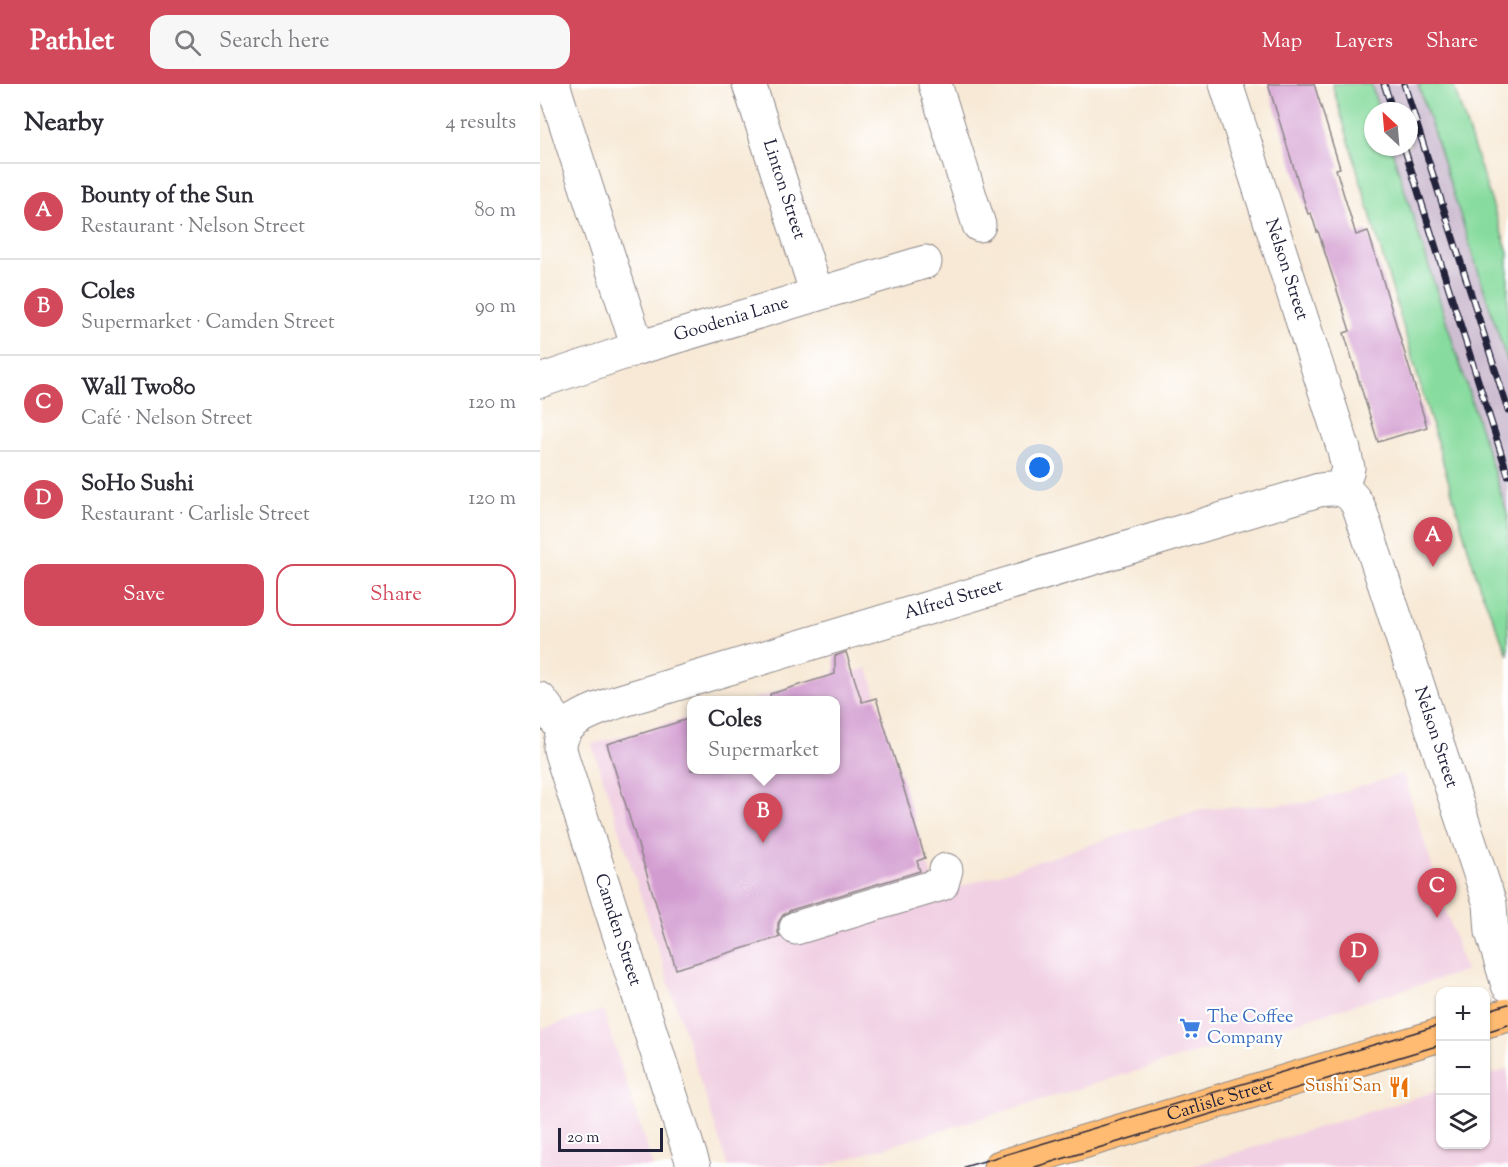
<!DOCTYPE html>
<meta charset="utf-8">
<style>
:root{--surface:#fff;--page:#f7f7f7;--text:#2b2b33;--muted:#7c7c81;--line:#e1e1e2;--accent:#d1495b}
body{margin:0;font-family:"Sorts Mill Goudy",serif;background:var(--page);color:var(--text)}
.controls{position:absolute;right:18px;bottom:18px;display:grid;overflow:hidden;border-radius:12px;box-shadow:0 2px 4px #0004}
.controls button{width:54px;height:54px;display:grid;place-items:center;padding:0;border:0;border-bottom:2px solid var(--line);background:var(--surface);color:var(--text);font:30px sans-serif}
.compass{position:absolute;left:824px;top:18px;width:54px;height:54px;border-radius:50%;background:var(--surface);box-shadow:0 2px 4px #0004;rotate:334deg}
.scale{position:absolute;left:18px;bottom:15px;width:105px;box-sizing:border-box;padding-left:6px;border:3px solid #22223b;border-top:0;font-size:16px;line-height:21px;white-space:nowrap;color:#22223b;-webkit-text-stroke:4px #fff;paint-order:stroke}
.you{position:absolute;left:500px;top:384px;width:21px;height:21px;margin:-15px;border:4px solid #fff;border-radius:50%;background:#1a73e8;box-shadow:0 0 0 9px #1a73e833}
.badge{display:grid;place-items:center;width:39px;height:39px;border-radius:50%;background:var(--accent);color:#fff;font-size:20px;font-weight:700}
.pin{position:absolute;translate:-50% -50px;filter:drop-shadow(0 2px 3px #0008)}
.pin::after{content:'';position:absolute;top:32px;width:21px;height:18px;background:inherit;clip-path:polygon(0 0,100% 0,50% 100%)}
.popup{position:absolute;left:147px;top:612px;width:153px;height:78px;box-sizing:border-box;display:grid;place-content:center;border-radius:12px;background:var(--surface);filter:drop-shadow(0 2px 4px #0005);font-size:20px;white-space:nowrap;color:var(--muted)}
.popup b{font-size:22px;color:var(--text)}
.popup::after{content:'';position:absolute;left:50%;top:100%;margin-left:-12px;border:12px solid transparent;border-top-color:var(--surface)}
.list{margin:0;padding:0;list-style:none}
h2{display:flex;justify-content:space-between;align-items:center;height:78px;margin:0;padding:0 24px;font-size:26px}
h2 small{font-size:20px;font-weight:400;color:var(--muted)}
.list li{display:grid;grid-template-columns:39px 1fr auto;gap:18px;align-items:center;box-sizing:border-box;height:96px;padding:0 24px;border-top:2px solid var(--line)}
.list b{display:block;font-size:22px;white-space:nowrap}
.list p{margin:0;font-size:20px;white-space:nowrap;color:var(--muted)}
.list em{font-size:20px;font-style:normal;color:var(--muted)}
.actions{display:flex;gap:12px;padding:18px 24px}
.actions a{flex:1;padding:14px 0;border:2px solid var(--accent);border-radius:18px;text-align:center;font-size:21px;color:var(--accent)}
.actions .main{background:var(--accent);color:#fff}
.icon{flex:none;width:33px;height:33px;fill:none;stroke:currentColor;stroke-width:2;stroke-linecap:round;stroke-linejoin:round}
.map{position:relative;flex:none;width:968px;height:1083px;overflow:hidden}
header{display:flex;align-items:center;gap:36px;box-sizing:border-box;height:84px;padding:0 30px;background:var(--accent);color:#fff}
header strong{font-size:28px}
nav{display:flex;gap:33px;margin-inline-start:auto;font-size:21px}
.search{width:420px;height:54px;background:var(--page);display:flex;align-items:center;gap:15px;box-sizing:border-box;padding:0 21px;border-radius:18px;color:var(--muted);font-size:22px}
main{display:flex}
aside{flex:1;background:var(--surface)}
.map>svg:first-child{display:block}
.built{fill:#f1d0e3}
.industrial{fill:#cebed1}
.green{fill:#87db9e;stroke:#547e6c;stroke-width:1.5}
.building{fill:#d39cd0}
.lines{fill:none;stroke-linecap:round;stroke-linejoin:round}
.minor-casing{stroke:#8c8688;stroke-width:35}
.major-casing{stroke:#8c8688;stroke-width:35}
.minor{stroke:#fff;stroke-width:33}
.major{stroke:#ffbb71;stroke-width:33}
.tram{stroke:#22223b;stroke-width:1.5}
.rail-casing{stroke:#22223b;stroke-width:7}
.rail{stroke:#fff;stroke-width:4.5;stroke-dasharray:14;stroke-linecap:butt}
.labels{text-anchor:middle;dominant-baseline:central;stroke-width:4.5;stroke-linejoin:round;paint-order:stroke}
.street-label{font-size:18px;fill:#22223b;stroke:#fff}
.shop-label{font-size:18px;fill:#366cbe;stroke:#fff;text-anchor:start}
.food-label{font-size:18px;fill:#c56008;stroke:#fff;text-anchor:end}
</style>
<header>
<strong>Pathlet</strong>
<div class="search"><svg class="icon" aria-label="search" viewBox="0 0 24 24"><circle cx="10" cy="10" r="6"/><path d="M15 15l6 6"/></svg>Search here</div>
<nav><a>Map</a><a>Layers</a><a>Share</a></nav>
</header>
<main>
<aside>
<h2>Nearby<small>4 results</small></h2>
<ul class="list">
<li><span class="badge">A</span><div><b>Bounty of the Sun</b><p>Restaurant · Nelson Street</p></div><em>80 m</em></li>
<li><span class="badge">B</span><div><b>Coles</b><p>Supermarket · Camden Street</p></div><em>90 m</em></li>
<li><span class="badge">C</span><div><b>Wall Two80</b><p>Café · Nelson Street</p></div><em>120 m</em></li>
<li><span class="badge">D</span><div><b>SoHo Sushi</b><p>Restaurant · Carlisle Street</p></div><em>120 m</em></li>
</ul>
<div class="actions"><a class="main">Save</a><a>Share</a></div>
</aside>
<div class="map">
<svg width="968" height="1083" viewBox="0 0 968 1083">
<rect width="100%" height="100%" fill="#fff"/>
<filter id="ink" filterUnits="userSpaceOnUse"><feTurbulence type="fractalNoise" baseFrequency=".0167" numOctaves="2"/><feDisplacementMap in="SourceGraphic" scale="12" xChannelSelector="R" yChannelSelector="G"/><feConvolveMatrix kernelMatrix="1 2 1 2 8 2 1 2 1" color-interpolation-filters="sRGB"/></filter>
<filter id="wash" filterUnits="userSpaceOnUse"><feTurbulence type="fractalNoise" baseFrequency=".008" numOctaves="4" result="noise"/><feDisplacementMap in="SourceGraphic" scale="24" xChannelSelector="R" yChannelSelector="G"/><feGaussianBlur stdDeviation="1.35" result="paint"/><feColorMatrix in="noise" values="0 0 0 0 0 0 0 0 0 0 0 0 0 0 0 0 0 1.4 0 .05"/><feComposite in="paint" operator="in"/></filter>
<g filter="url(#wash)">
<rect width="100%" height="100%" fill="#f7e9d5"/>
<path class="built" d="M 328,584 L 397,810 L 662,725 L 766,719 L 863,690 L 925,887 L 281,1083 L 188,1083 L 52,660 L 151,633 L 151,686 L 295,686 L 295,616 L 209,616 Z
M 63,926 L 113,1083 L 0,1083 L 0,945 Z
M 968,985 L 968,1083 L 650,1083 L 900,1006 L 900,1060 L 946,1060 L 946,992 Z"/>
<path class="industrial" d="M 831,0 L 878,0 L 968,280 L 968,432 L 851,63 L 869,63 L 869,27 L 839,27 Z"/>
<path class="green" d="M 792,0 L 831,0 L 839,27 L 833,27 L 833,63 L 851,63 L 968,432 L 968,571 L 939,501 Z
M 878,0 L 913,0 L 968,168 L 968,280 Z"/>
<g id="blocks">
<path class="building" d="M 728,0 L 774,0 L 800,84 L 796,85 L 816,151 L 828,147 L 887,343 L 838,358 L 804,249 L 810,247 L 778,147 L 777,148 L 771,129 L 768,130 Z
M 306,568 L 322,618 L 336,614 L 385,774 L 377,777 L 380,787 L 251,826 L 243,831 L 238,839 L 238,849 L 240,853 L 136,885 L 67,660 L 151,634 L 151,686 L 295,686 L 295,616 L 231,616 L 230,610 L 295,590 L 295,572 Z"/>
</g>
</g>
<g filter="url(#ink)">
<use href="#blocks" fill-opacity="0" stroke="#8c8688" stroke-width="1.5"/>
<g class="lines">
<defs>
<g id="minor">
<path d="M 13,0 L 98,264"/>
<path id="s1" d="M 209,0 L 277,210"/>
<path d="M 395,0 L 439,141"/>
<path id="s2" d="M 686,0 L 804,366 L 808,384 L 802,406"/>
<path id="s3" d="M 0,297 L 98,264 L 385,178"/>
<path d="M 0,615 L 25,648"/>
<path d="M 256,844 L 402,800 L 406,786"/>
<path id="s4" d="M 154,1083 L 24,679 C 23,675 21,670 20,665 C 19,635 56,626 77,618 L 779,406 C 800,403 811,405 820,426 L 950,820 L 952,848 L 968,901"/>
</g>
<g id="major">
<path d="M 946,937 L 968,931"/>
<path id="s5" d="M 460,1083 L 900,951"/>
</g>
</defs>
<use href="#minor" class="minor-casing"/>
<use href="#major" class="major-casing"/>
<use href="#minor" class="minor"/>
<use href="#major" class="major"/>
<path class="tram" d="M 946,927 L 968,920
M 946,948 L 968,941
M 424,1083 L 900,941
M 495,1083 L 900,961"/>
<defs>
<path id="rail" d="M 844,0 L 853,27
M 864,0 L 968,326
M 864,63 L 968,391"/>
</defs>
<use href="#rail" class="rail-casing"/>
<use href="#rail" class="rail"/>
</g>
</g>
<defs>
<symbol id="supermarket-bare" viewBox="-9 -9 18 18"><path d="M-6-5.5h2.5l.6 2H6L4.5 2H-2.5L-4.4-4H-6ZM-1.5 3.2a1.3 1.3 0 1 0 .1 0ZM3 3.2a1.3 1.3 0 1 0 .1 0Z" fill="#3f7fe0" stroke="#fff" stroke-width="2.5" paint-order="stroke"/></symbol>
<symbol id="restaurant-bare" viewBox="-9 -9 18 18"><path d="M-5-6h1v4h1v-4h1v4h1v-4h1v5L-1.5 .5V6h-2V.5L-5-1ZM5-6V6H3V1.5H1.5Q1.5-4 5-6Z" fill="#e8710a" stroke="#fff" stroke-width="2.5" paint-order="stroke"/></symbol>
</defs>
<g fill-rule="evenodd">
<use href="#supermarket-bare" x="635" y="929" width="30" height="30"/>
<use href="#restaurant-bare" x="844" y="988" width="30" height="30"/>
</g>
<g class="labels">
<g class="street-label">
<text stroke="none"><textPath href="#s1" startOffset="111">Linton Street</textPath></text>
<text stroke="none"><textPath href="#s2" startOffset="195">Nelson Street</textPath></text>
<text stroke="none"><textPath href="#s3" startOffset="201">Goodenia Lane</textPath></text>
<text stroke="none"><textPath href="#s4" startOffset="870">Alfred Street</textPath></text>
<text stroke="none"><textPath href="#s4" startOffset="1542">Nelson Street</textPath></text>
<text transform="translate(77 846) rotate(72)">Camden Street</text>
<text stroke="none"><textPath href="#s5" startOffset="230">Carlisle Street</textPath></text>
</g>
<g class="shop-label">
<text x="667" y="934">The Coffee<tspan x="667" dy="21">Company</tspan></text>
</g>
<g class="food-label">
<text x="842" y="1003">Sushi San</text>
</g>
</g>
</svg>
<div class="controls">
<button>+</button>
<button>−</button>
<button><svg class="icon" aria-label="layers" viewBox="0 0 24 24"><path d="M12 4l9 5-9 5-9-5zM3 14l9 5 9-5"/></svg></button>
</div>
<svg class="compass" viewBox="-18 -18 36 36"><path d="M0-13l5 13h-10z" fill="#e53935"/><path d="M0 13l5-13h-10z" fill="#7c7c81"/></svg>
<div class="scale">20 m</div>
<div class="you"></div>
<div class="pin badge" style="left:893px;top:483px">A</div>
<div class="pin badge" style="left:223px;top:759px">B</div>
<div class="popup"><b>Coles</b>Supermarket</div>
<div class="pin badge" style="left:897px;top:834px">C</div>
<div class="pin badge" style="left:819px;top:899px">D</div>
</div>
</main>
